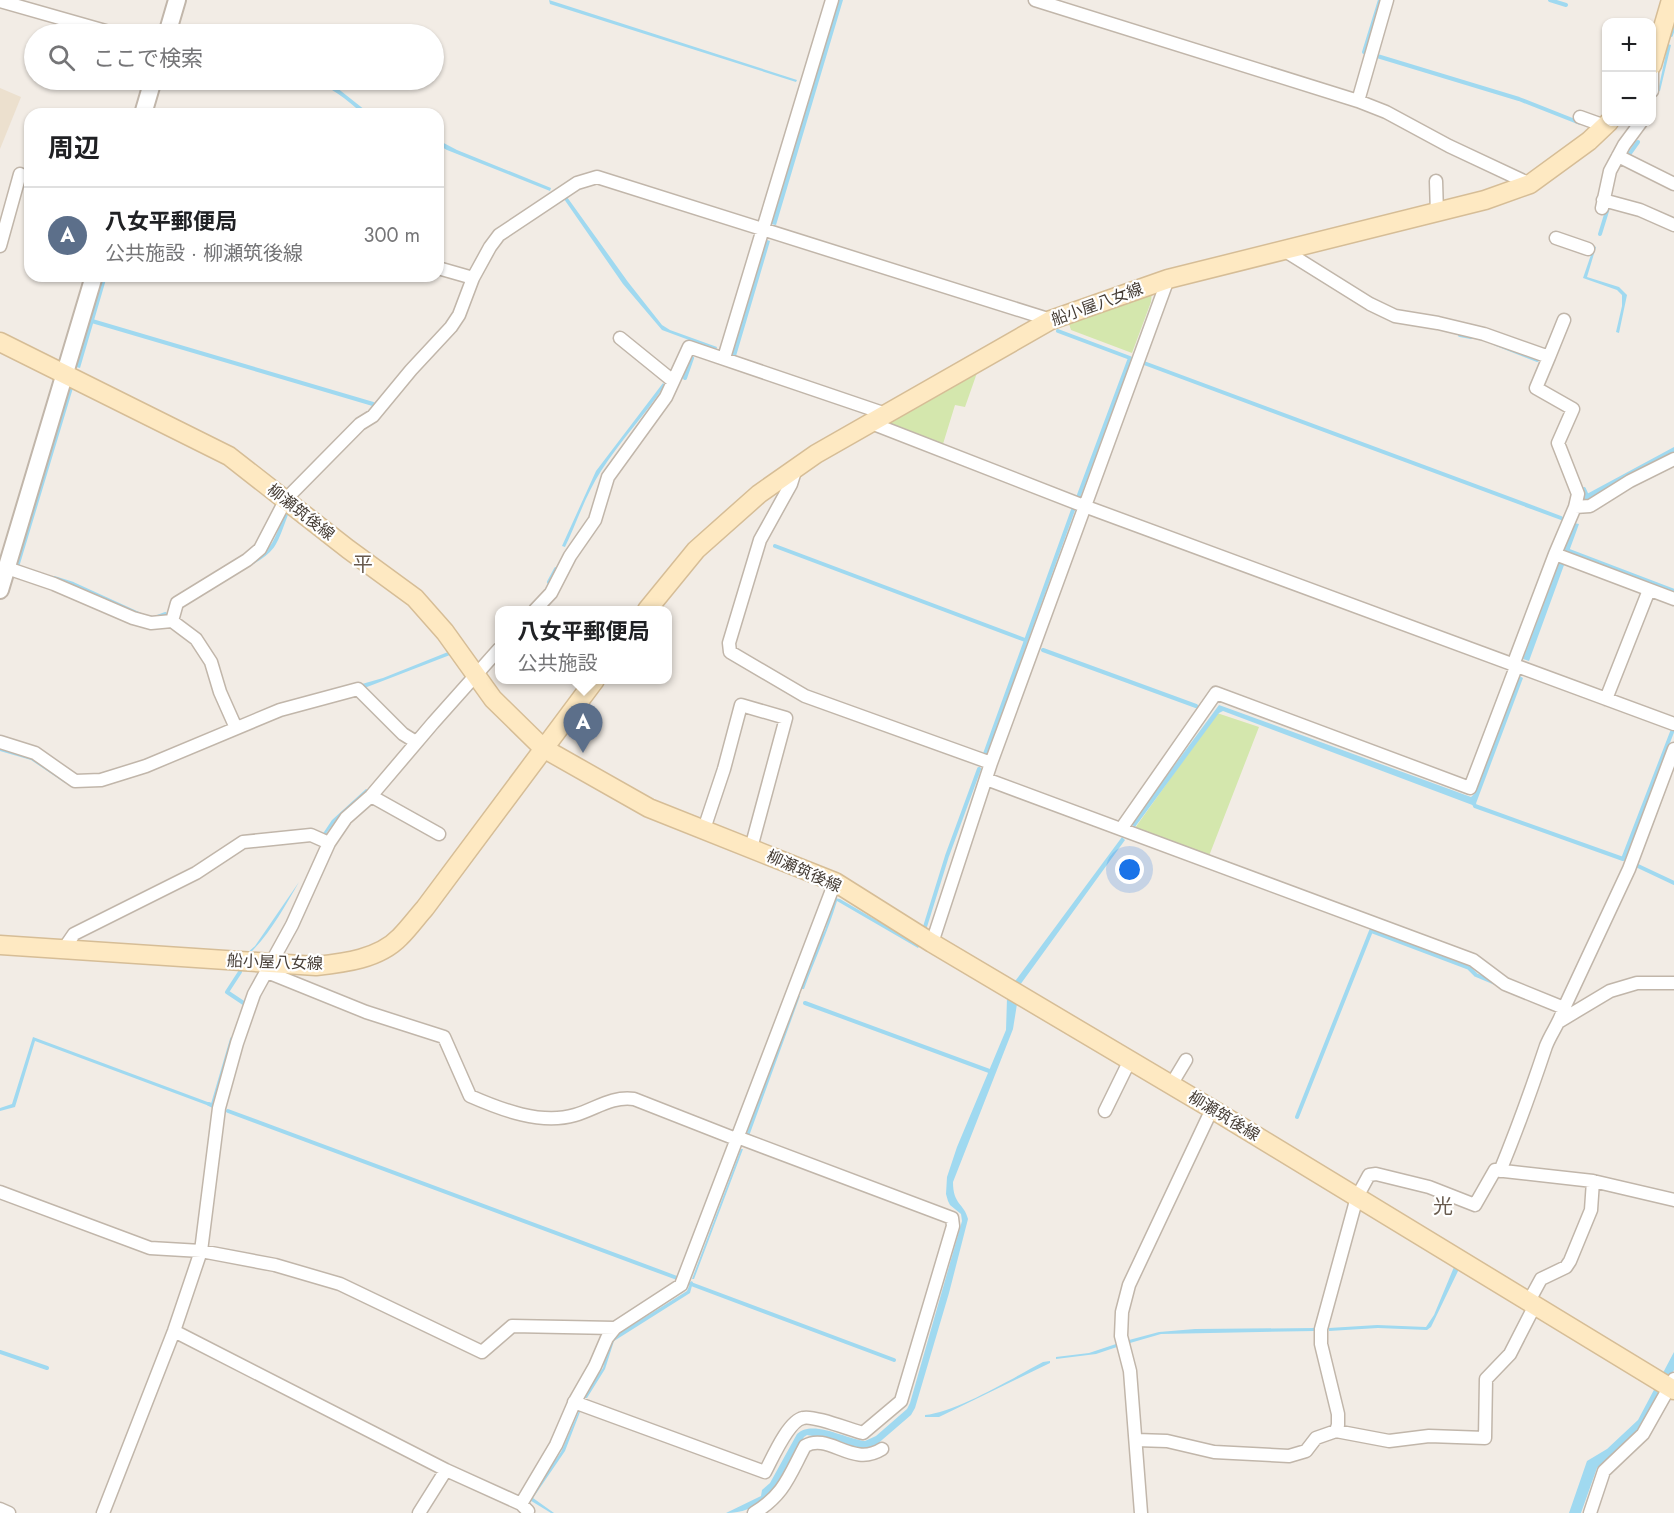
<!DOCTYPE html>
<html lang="ja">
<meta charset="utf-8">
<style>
:root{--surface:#fff;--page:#f6f6f6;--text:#202124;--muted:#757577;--line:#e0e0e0;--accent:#fa1b14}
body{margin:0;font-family:Jost,"Noto Sans JP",sans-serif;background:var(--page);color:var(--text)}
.controls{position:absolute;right:18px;top:18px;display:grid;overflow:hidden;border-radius:12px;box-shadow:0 2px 4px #0004}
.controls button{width:54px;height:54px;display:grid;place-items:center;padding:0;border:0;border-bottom:2px solid var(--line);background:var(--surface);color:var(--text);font:30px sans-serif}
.you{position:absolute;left:1130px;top:870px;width:21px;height:21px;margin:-15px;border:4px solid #fff;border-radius:50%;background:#1a73e8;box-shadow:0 0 0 9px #1a73e833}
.badge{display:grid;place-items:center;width:39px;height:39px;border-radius:50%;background:var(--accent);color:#fff;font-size:20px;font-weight:700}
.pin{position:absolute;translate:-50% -50px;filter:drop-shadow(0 2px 3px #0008)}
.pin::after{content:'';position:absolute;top:32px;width:21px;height:18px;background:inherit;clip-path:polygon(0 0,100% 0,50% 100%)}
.popup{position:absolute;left:495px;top:606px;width:177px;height:78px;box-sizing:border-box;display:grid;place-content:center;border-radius:12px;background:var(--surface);filter:drop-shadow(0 2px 4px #0005);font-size:20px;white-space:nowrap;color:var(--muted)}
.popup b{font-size:22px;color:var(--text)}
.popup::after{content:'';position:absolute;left:50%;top:100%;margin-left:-12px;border:12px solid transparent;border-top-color:var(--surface)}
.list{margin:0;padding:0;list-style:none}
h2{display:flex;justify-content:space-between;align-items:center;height:78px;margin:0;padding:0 24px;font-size:26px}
h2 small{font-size:20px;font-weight:400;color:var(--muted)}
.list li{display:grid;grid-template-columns:39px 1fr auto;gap:18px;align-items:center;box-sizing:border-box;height:96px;padding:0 24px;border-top:2px solid var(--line)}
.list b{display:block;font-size:22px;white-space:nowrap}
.list p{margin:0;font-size:20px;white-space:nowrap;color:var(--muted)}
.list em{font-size:20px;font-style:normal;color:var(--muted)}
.icon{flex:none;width:33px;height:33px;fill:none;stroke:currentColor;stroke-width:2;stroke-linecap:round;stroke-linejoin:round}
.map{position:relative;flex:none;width:1674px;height:1513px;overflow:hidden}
.search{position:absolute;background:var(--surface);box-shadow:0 2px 4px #0004;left:24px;top:24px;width:420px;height:66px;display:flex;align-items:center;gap:15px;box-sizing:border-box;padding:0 21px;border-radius:33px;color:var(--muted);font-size:22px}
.panel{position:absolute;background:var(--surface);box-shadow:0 2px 4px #0004;left:24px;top:108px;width:420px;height:174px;border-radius:18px}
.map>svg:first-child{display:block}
.education{fill:#ece0ce}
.green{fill:#d4e7ad}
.water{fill:#a0d9f0}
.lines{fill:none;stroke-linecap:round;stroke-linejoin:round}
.stream{stroke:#a0d9f0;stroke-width:4}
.minor-casing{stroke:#c1b6aa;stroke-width:15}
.tertiary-casing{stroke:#c1b6aa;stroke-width:20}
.secondary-casing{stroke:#d6bd96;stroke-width:21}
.minor{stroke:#fff;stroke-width:12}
.tertiary{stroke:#fff;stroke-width:16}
.secondary{stroke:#fee9c2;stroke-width:18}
.labels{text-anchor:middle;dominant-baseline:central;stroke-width:4.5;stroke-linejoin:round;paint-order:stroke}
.street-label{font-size:16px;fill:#453c34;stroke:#fff}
.quarter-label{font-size:20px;fill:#67594c;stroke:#fff}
</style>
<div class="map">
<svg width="1674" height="1513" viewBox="0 0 1674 1513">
<rect width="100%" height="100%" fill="#f2ece5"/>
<path class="education" d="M 0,88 L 21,97 L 0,149 Z"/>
<path class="green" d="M 1152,291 L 1151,302 L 1132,353 L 1071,330 L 1069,324 L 1065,323 Z
M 978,370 L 965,407 L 955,405 L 943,444 L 887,426 L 884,423 Z
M 1217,713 L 1259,727 L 1209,856 L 1135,828 Z"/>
<path class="water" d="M 549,0 L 797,80 L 796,82 L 550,4 Z
M 838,0 L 843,0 L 776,225 L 771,224 Z
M 1668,44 L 1671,45 L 1660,91 L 1658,91 Z
M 309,80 L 327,80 L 370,114 L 363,114 C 346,99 331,86 309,80 Z
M 438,140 L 457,150 L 551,188 L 550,191 L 447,150 L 438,145 Z
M 567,197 L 628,282 L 662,325 L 670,330 L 717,347 L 716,350 L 662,330 L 623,284 L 564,199 Z
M 767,240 L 770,241 L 736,356 L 730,354 Z
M 1594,246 L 1596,247 L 1587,277 L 1619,287 L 1627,295 L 1619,333 L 1616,332 L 1622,306 L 1622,295 L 1617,290 L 1583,278 Z
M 103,276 L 107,276 L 80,368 L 76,367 Z
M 663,383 L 665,385 C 645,415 620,441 601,471 C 586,494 577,522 565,547 L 562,546 L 596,471 Z
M 70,387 L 73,388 L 19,567 L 16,566 Z
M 1674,447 L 1674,452 L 1626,477 L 1588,501 L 1583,499 L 1585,495 Z
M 1574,523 L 1579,524 L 1529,661 L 1523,659 Z
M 448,652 L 450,655 L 367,687 L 362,687 L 362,684 L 383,678 Z
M 1518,675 L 1523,678 L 1475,806 L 1223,711 L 1219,713 L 1135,827 L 1131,824 L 1219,705 L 1471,797 L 1474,794 Z
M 0,749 L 32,758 L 66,781 L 65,783 L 31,760 L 0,751 Z
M 366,789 L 368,790 L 336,820 L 325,835 L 322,835 L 332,820 Z
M 1122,837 L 1125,840 L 1020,985 L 1013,1029 L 953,1182 C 953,1205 964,1203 968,1219 L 949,1293 L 915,1408 L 911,1415 L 875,1446 C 851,1456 830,1438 807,1435 L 804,1437 C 785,1471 771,1513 726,1513 L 761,1496 L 762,1490 L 770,1483 L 797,1434 C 812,1419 846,1439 865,1441 L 876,1436 L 907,1409 L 910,1403 L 962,1221 L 961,1214 L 950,1205 L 948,1201 L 946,1194 L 947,1177 L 957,1147 L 1006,1030 L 1007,998 L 1013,984 Z
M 299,882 C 285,906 270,934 249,954 L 246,954 L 255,946 Z
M 835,898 L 840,899 L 917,944 L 921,944 L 918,948 L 837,901 C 828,931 815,959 804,989 L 801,989 L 817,946 L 825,930 Z
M 797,995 L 800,996 L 749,1136 L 746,1135 Z
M 33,1037 L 213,1104 L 212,1107 L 35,1041 L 15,1107 L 0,1111 L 0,1108 L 12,1104 Z
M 741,1149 L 743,1149 L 694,1279 L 692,1279 Z
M 1454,1267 L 1459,1269 L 1431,1327 L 1427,1330 L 1378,1328 L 1329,1331 L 1329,1328 L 1377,1325 L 1426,1327 L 1434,1315 Z
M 691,1281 L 693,1282 L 690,1293 L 614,1341 L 605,1369 L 587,1398 L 584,1398 L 587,1390 L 603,1368 L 610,1339 L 687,1291 Z
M 1315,1328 L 1314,1331 L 1161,1334 L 1130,1343 L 1129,1340 L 1159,1332 L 1195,1329 Z
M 1116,1344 L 1117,1347 L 1096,1354 L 1056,1359 L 1056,1357 L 1089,1353 Z
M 1674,1352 L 1674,1370 L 1640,1429 L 1597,1468 L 1581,1513 L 1569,1513 L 1587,1461 L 1607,1449 L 1638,1420 Z
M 1050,1361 L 1050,1363 L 939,1417 L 925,1417 L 925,1415 C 957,1412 1013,1378 1043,1362 Z
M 579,1411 L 580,1412 L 565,1451 L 533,1498 L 554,1513 L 551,1513 L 528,1499 L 561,1452 Z"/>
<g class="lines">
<path class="stream" d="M 1380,0 L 1364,52 L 1519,99 L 1580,123
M 1550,0 L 1566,5
M 1671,35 L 1674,26
M 1628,156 L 1638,142
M 1600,234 L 1608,208
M 92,321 L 373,404
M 1058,331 L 1130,358 L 1079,495
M 1460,335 L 1471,337
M 1496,344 L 1537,360
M 1144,363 L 1561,518
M 685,378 L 692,358
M 1584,489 L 1588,498
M 775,546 L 1025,640
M 1567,550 L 1674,591
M 251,563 C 278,548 276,539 287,512
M 54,578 L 73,584 L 141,615
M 549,582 L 556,569
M 157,617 L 165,614
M 1043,650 L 1196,706
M 985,754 L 1073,510
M 1473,801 L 1475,806 L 1623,859 L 1672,732
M 1638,866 L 1674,883
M 924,930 L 947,856 L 979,769
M 240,972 L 227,992 L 245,1004
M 805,1003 L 992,1072
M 209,1104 L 213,1106 L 213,1104 L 232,1039
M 228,1111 L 677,1278
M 1297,1117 L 1371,931 L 1469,968 L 1476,975 L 1495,983
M 691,1284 L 894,1360
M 0,1352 L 47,1368"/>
<defs>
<path id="minor" d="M 1035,0 L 1358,101 L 1386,112 L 1449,146 L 1530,184
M 0,1 L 116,34
M 1652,91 L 1652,64
M 1358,101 L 1387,0
M 1580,117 L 1605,126
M 1618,156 L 1674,184
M 1436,181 L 1437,214
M 1603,200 L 1640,210 L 1674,225
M 1602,208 L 1610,171 L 1624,145 L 1641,122
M 1556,238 L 1588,249
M 0,246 L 20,174
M 1285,251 L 1370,304 L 1395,316 L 1438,323 L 1484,334 L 1549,357 L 1536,388 L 1573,409 L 1558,443 L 1578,494 L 1575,507 L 1555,554 L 1513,665
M 438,268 L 473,278 L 490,247 L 499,235 L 577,183 L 597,177 L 1051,320
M 620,338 L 673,381
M 1549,357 L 1564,320
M 724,358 L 832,0
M 871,423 L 1084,506 L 1674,724
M 796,468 L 791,484 L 760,540 L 729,643 L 730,652 L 805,696 L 991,763
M 1575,507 L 1590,506 L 1630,481 L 1674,459
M 1555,554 L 1674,599
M 7,568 L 54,584 L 133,618 L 151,623 L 172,621 L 196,639 L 211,662 L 220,692 L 236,728
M 535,610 L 551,593 L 570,556 L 595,520 L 608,477 L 666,397 L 689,347 L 886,414
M 172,621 L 177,603 L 247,560 L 260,549 L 286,499 L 360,424 L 373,416 L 411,370 L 451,327 L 459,315 L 473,278
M 1606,699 L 1649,590
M 0,742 L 35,753 L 75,781 L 101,780 L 146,766 L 280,710 L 358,689 L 403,734 L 416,742
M 986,779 L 1473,960 L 1505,984 L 1564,1008
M 371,796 L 439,834
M 704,829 L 724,769 L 741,705 L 786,718 L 751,848
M 1121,829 L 1216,693 L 1470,788 L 1516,667
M 932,943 L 991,763 L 1168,279
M 63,950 L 74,934 L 196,873 L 243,842 L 311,835 L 329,843
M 267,972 L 366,1012 L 444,1037 L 470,1096 C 502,1110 541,1125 575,1115 C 596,1109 611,1096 634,1099 L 736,1139
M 1560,1021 L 1610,991 L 1637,983 L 1674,983
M 1171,1085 L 1186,1060
M 1105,1111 L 1130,1060
M 1500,1171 C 1517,1130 1532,1088 1546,1046 C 1551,1033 1560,1022 1564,1008 L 1629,869 L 1674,749
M 0,1192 L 150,1248 L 201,1251 L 275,1265 L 340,1284 L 482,1352 L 512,1326 L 615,1328
M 1528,1303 L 1541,1279 L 1566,1267 L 1570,1261 L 1591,1210 L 1593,1181
M 174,1331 L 446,1470 L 521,1504 L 528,1511 L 527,1513
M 574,1402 L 765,1472 C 772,1459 788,1421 803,1418 C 813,1415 851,1430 863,1433 L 901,1401 L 953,1226 L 952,1218 L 737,1137
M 1336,1431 L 1338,1425 L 1338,1414 L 1321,1344 L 1321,1329 L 1357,1197 L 1369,1175 L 1376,1174 L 1429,1187 L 1475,1205 L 1495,1170 L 1593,1181 L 1674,1200
M 1136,1440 L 1167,1441 L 1214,1452 L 1289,1456 L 1306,1451 L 1316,1438 L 1336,1431 L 1389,1441 L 1429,1436 L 1485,1438 L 1486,1379 L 1510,1354 L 1534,1307
M 521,1504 L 556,1445 L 575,1401 L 595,1366 L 607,1338 L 615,1328 L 681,1285 L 835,882
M 0,1509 L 9,1513
M 103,1513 L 174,1331 L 201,1251 L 219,1108 L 237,1043 L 254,994 L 292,925 L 329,843 L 346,818 L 371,796 L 433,723 L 499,649
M 419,1513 L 446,1470
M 754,1513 C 784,1495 789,1476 805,1446 C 829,1432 852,1468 882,1449
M 1141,1513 L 1130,1371 L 1121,1336 L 1122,1312 L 1129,1285 L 1212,1109
M 1590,1513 L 1604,1471 L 1643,1434 L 1674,1379"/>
<path id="tertiary" d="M 167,34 L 177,0
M 143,114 L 153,80
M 0,590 L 94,276"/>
<path id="secondary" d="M 1652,65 L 1671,0
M 0,342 L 229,456 L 348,549 L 415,598 L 445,632 L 493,699 L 543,748 L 649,808 L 835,882 L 932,943 L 1212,1109 L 1674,1390
M 647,610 L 696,550 L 759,494 L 816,454 L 1051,320 L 1168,279 L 1485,200 L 1530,184 L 1589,141 L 1609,122
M 0,945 L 316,966 C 344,963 379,959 400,937 C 409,928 417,917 425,908 L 595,680"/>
</defs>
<use href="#minor" class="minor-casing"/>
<use href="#tertiary" class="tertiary-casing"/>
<use href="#secondary" class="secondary-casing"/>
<use href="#minor" class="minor"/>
<use href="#tertiary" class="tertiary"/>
<use href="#secondary" class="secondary"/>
</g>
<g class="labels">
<g class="street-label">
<text transform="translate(1097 304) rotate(-20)">船小屋八女線</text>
<text transform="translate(301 512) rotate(38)">柳瀬筑後線</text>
<text transform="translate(804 871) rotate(24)">柳瀬筑後線</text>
<text transform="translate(275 962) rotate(2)">船小屋八女線</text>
<text transform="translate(1224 1116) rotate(31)">柳瀬筑後線</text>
</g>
<g class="quarter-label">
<text x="363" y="564">平</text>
<text x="1443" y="1206">光</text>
</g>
</g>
</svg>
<div class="controls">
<button>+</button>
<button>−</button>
</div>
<div class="you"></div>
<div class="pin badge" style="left:583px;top:753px;background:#5c6f8a">A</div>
<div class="popup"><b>八女平郵便局</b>公共施設</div>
<div class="search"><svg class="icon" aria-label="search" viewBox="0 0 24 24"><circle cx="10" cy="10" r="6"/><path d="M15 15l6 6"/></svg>ここで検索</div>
<section class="panel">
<h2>周辺<small></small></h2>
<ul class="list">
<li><span class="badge" style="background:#5c6f8a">A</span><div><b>八女平郵便局</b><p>公共施設 · 柳瀬筑後線</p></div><em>300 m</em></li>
</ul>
</section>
</div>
